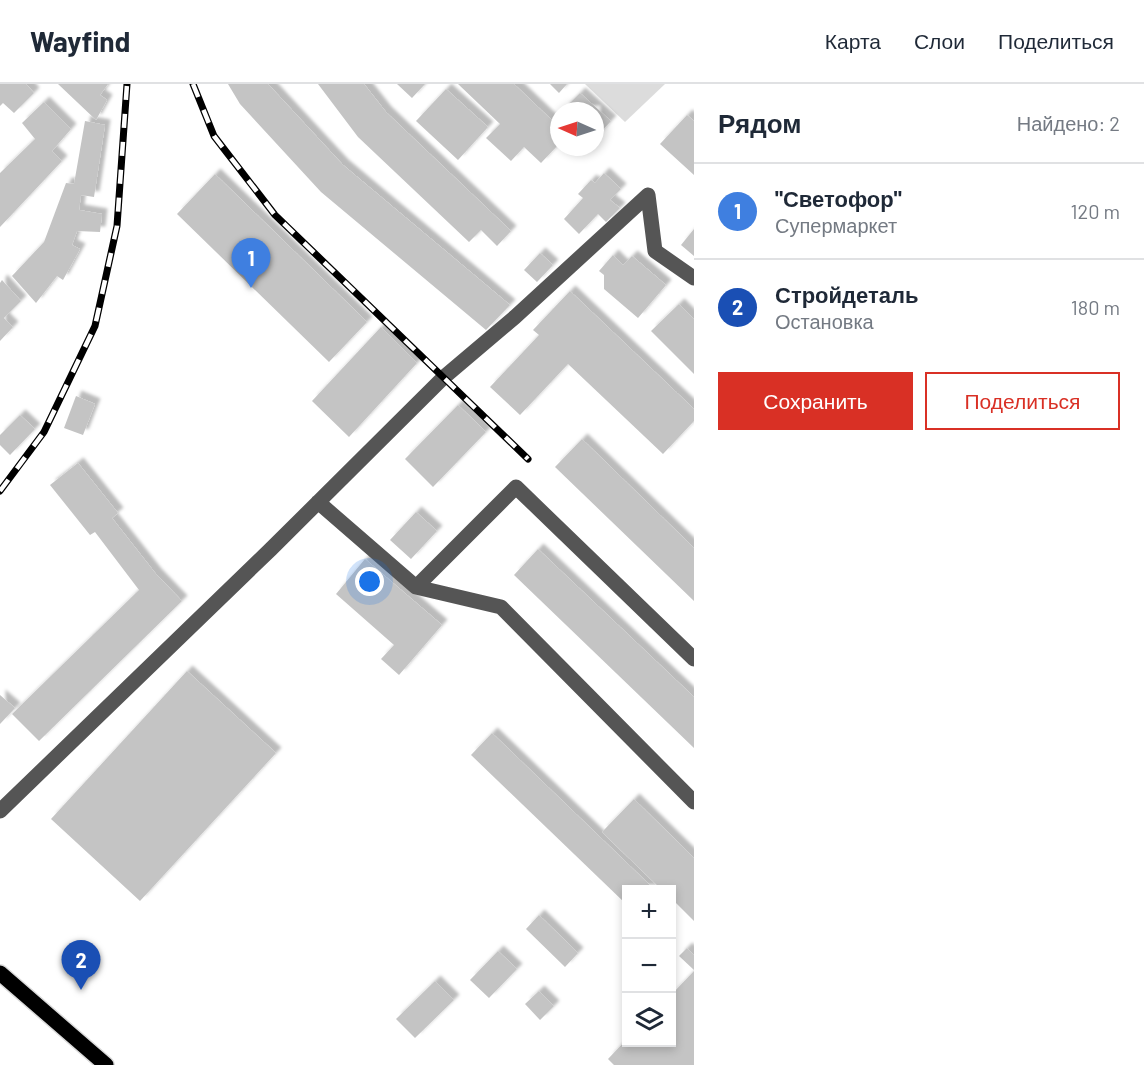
<!DOCTYPE html>
<html lang="ru">
<meta charset="utf-8">
<style>
:root{--surface:#fff;--page:#f2f2f3;--text:#1f2937;--muted:#747a83;--line:#e0e1e3;--accent:#d93025}
body{margin:0;font-family:Barlow,sans-serif;background:var(--page);color:var(--text)}
.controls{position:absolute;right:18px;bottom:18px;display:grid;overflow:hidden;border-radius:0px;box-shadow:0 3px 9px #0003}
.controls button{width:54px;height:54px;display:grid;place-items:center;padding:0;border:0;border-bottom:2px solid var(--line);background:var(--surface);color:var(--text);font:30px sans-serif}
.compass{position:absolute;left:550px;top:18px;width:54px;height:54px;border-radius:50%;background:var(--surface);box-shadow:0 3px 9px #0003;rotate:273deg}
.you{position:absolute;left:370px;top:498px;width:21px;height:21px;margin:-15px;border:4px solid #fff;border-radius:50%;background:#1a73e8;box-shadow:0 0 0 9px #1a73e833}
.badge{display:grid;place-items:center;width:39px;height:39px;border-radius:50%;background:var(--accent);color:#fff;font-size:20px;font-weight:700}
.pin{position:absolute;translate:-50% -50px;filter:drop-shadow(0 2px 3px #0008)}
.pin::after{content:'';position:absolute;top:32px;width:21px;height:18px;background:inherit;clip-path:polygon(0 0,100% 0,50% 100%)}
.list{margin:0;padding:0;list-style:none}
h2{display:flex;justify-content:space-between;align-items:center;height:78px;margin:0;padding:0 24px;font-size:26px}
h2 small{font-size:20px;font-weight:400;color:var(--muted)}
.list li{display:grid;grid-template-columns:39px 1fr auto;gap:18px;align-items:center;box-sizing:border-box;height:96px;padding:0 24px;border-top:2px solid var(--line)}
.list b{display:block;font-size:22px;white-space:nowrap}
.list p{margin:0;font-size:20px;white-space:nowrap;color:var(--muted)}
.list em{font-size:20px;font-style:normal;color:var(--muted)}
.actions{display:flex;gap:12px;padding:18px 24px}
.actions a{flex:1;padding:14px 0;border:2px solid var(--accent);border-radius:0px;text-align:center;font-size:21px;color:var(--accent)}
.actions .main{background:var(--accent);color:#fff}
.icon{flex:none;width:33px;height:33px;fill:none;stroke:currentColor;stroke-width:2;stroke-linecap:round;stroke-linejoin:round}
.map{position:relative;flex:none;width:694px;height:981px;overflow:hidden}
header{display:flex;align-items:center;gap:36px;box-sizing:border-box;height:84px;padding:0 30px;background:var(--surface);border-bottom:2px solid var(--line)}
header strong{font-size:28px}
nav{display:flex;gap:33px;margin-inline-start:auto;font-size:21px}
main{display:flex}
aside{flex:1;background:var(--surface)}
.map>svg:first-child{display:block}
.green{fill:#dcdcdc}
.building{fill:#c4c4c4;filter:url(#shadow)}
.lines{fill:none;stroke-linecap:round;stroke-linejoin:round}
.major-casing{stroke:#dbdbdb;stroke-width:18}
.minor{stroke:#555;stroke-width:15}
.major{stroke:#000;stroke-width:15}
.rail-casing{stroke:#000;stroke-width:7}
.rail{stroke:#fff;stroke-width:4.5;stroke-dasharray:14;stroke-linecap:butt}
</style>
<header>
<strong>Wayfind</strong>
<nav><a>Карта</a><a>Слои</a><a>Поделиться</a></nav>
</header>
<main>
<div class="map">
<svg width="694" height="981" viewBox="0 0 694 981">
<defs>
<filter id="shadow"><feDropShadow dx="5.5" dy="-5.5" stdDeviation="1.5" flood-color="#0004"/></filter>
</defs>
<rect width="100%" height="100%" fill="#fff"/>
<path class="green" d="M 585,0 L 665,0 L 625,38 Z"/>
<path class="building" d="M 0,0 L 26,0 L 34,9 L 14,29 L 3,19 L 0,22 Z
M 58,0 L 108,0 L 100,11 L 107,16 L 96,36 Z
M 228,0 L 268,0 L 343,81 L 510,221 L 486,246 L 321,108 L 240,20 Z
M 318,0 L 364,0 L 386,28 L 511,147 L 497,162 L 481,146 L 469,158 L 358,53 Z
M 397,0 L 425,0 L 412,14 Z
M 458,0 L 514,0 L 559,43 L 559,60 L 541,79 L 524,63 L 511,77 L 486,54 L 500,40 Z
M 550,0 L 567,0 L 559,9 Z
M 446,5 L 488,43 L 458,76 L 416,37 Z
M 580,9 L 611,37 L 595,54 L 595,27 L 566,27 L 564,25 Z
M 44,18 L 71,45 L 52,67 L 62,77 L 0,143 L 0,89 L 35,55 L 22,39 Z
M 687,31 L 694,37 L 694,91 L 660,60 Z
M 85,37 L 105,41 L 94,113 L 81,111 L 79,126 L 102,130 L 100,148 L 77,147 L 72,161 L 80,165 L 63,196 L 57,192 L 36,219 L 12,192 L 44,158 L 66,99 L 74,100 Z
M 604,89 L 621,105 L 610,116 L 620,124 L 606,138 L 598,130 L 579,150 L 564,135 L 583,114 L 578,110 L 591,96 L 595,99 Z
M 215,90 L 367,238 L 329,278 L 177,130 Z
M 694,145 L 694,172 L 681,161 Z
M 540,169 L 553,181 L 537,198 L 524,186 Z
M 613,171 L 623,181 L 632,172 L 666,201 L 638,234 L 604,205 L 604,191 L 599,187 Z
M 2,196 L 21,217 L 4,234 L 13,243 L 0,257 L 0,199 Z
M 570,207 L 694,325 L 694,337 L 663,370 L 568,280 L 520,331 L 490,303 L 539,251 L 533,246 Z
M 679,220 L 694,235 L 694,290 L 651,247 Z
M 381,243 L 417,279 L 349,353 L 312,317 Z
M 76,312 L 95,320 L 83,351 L 64,344 Z
M 458,321 L 486,348 L 433,403 L 405,375 Z
M 20,331 L 35,345 L 10,371 L 0,361 L 0,351 Z
M 582,355 L 694,464 L 694,517 L 555,383 Z
M 78,379 L 118,429 L 112,434 L 156,490 L 182,517 L 39,657 L 12,630 L 139,506 L 95,448 L 90,451 L 50,401 Z
M 416,428 L 437,447 L 411,475 L 390,456 Z
M 538,465 L 694,613 L 694,664 L 514,491 Z
M 365,475 L 442,541 L 399,591 L 381,575 L 394,561 L 336,510 Z
M 187,587 L 276,669 L 140,817 L 51,735 Z
M 0,611 L 15,624 L 0,640 Z
M 492,649 L 655,806 L 626,806 L 626,820 L 471,671 Z
M 634,715 L 694,774 L 694,837 L 672,815 L 672,806 L 662,806 L 602,748 Z
M 539,831 L 578,869 L 565,883 L 526,845 Z
M 687,864 L 694,871 L 694,886 L 679,872 Z
M 498,867 L 517,885 L 489,914 L 470,896 Z
M 694,887 L 694,981 L 614,981 L 608,975 L 626,956 L 626,958 L 672,958 L 672,910 Z
M 435,897 L 454,916 L 415,954 L 396,935 Z
M 539,907 L 554,922 L 540,936 L 525,920 Z"/>
<g class="lines">
<defs>
<path id="major" d="M 0,889 L 106,981"/>
</defs>
<use href="#major" class="major-casing"/>
<path class="minor" d="M 648,111 L 655,167 L 694,194
M 318,418 L 416,503 L 501,523 L 694,718
M 416,503 L 516,403 L 694,575
M 0,727 L 271,465 L 443,294 L 515,233 L 648,111"/>
<use href="#major" class="major"/>
<defs>
<path id="rail" d="M 193,0 L 214,52 L 275,131 L 528,375
M 0,407 L 44,348 L 95,242 L 117,142 L 127,0"/>
</defs>
<use href="#rail" class="rail-casing"/>
<use href="#rail" class="rail"/>
</g>
</svg>
<div class="controls">
<button>+</button>
<button>−</button>
<button><svg class="icon" aria-label="layers" viewBox="0 0 24 24"><path d="M12 4l9 5-9 5-9-5zM3 14l9 5 9-5"/></svg></button>
</div>
<svg class="compass" viewBox="-18 -18 36 36"><path d="M0-13l5 13h-10z" fill="#e53935"/><path d="M0 13l5-13h-10z" fill="#747a83"/></svg>
<div class="you"></div>
<div class="pin badge" style="left:251px;top:204px;background:#3f7fe0">1</div>
<div class="pin badge" style="left:81px;top:906px;background:#1a4fb4">2</div>
</div>
<aside>
<h2>Рядом<small>Найдено: 2</small></h2>
<ul class="list">
<li><span class="badge" style="background:#3f7fe0">1</span><div><b>&quot;Светофор&quot;</b><p>Супермаркет</p></div><em>120 m</em></li>
<li><span class="badge" style="background:#1a4fb4">2</span><div><b>Стройдеталь</b><p>Остановка</p></div><em>180 m</em></li>
</ul>
<div class="actions"><a class="main">Сохранить</a><a>Поделиться</a></div>
</aside>
</main>
